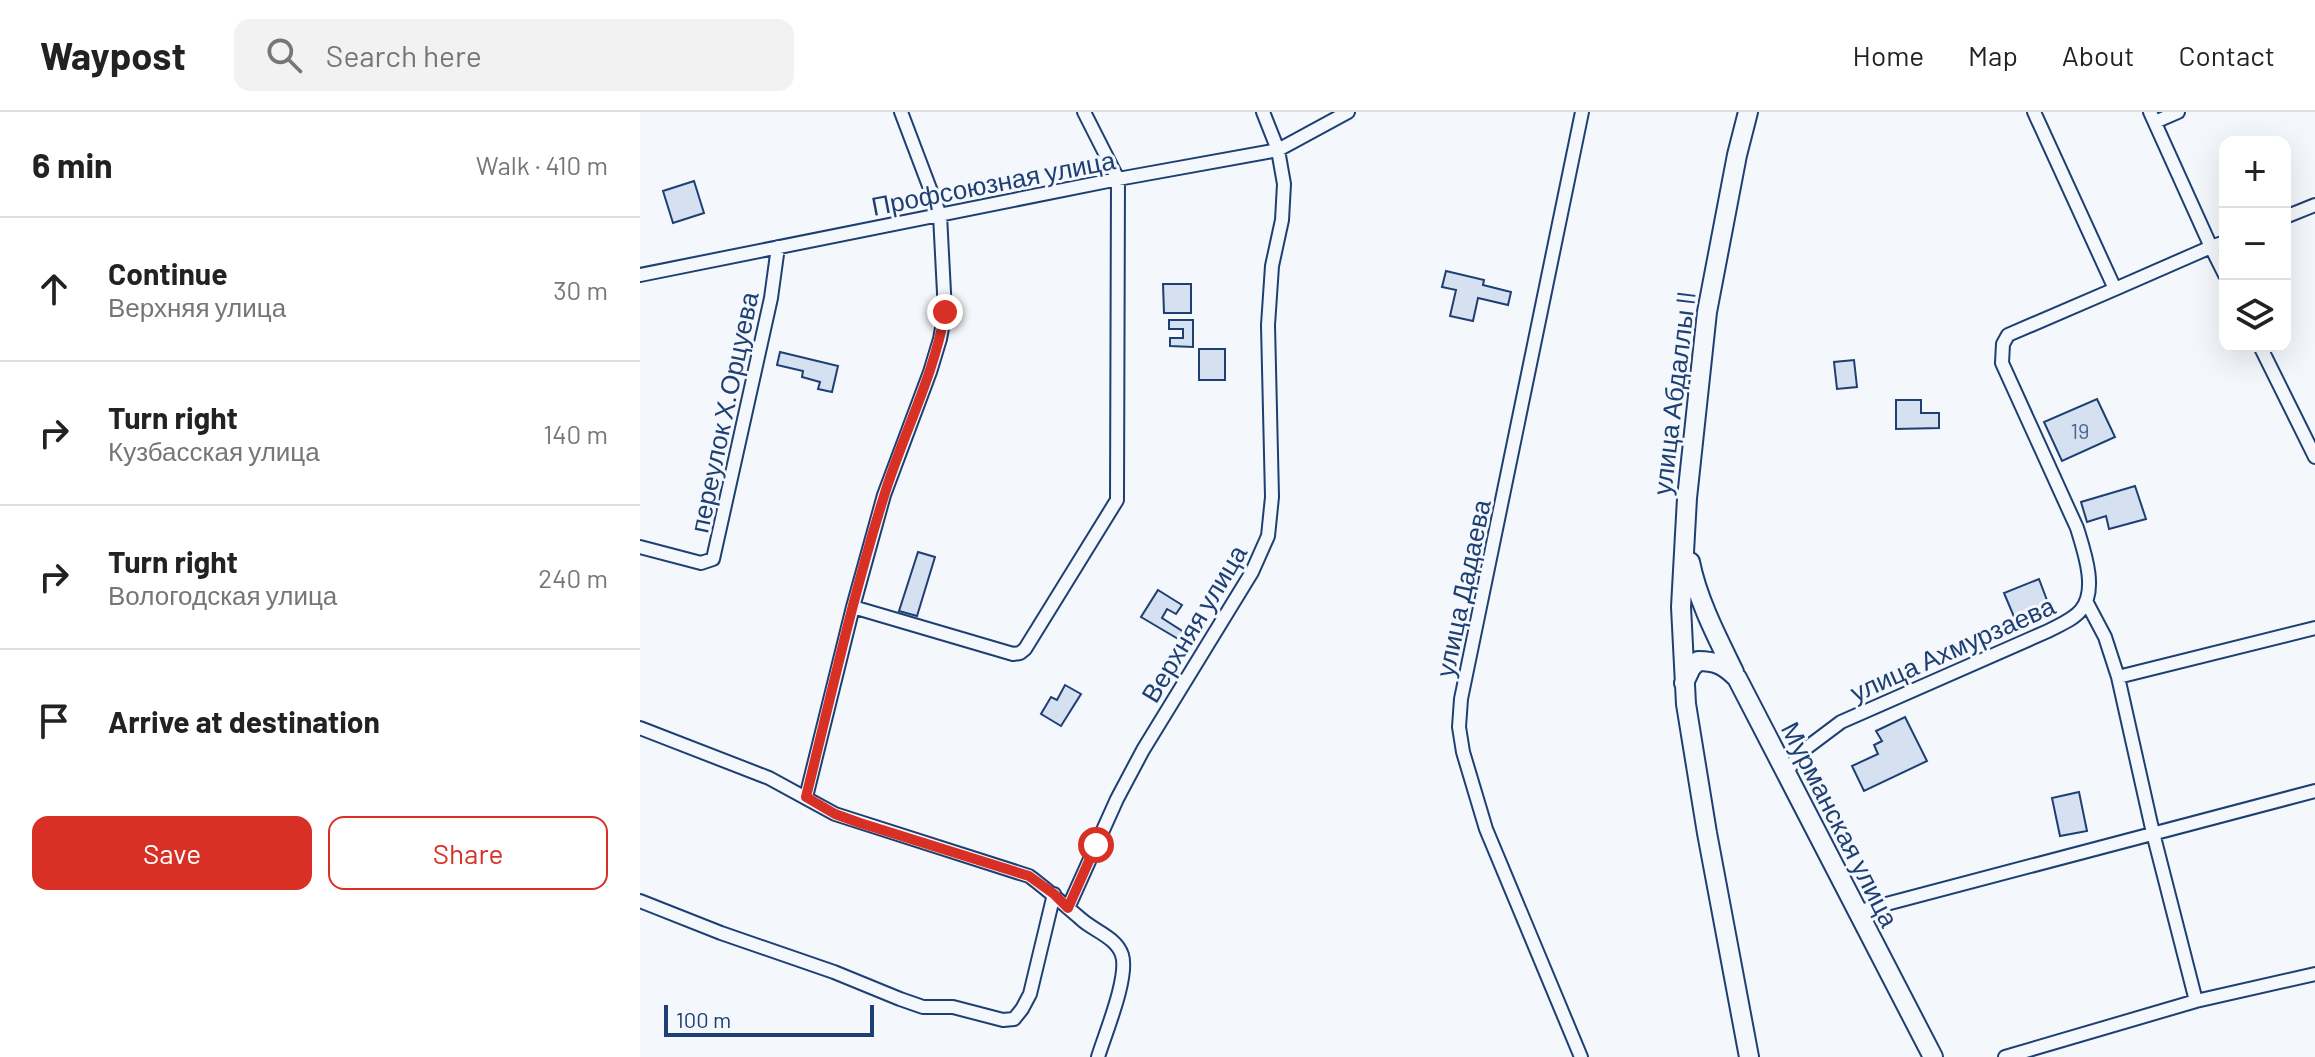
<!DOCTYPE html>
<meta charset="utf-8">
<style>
:root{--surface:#fff;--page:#f2f2f2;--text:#222;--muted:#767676;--line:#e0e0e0;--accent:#d93025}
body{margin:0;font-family:Barlow,sans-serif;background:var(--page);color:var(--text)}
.controls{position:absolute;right:24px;top:24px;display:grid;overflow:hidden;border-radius:16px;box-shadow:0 8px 32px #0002}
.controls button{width:72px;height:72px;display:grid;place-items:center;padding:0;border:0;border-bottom:2px solid var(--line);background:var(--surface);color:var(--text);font:40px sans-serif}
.scale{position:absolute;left:24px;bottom:20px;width:210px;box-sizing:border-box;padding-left:8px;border:4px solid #1d3f73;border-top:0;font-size:22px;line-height:28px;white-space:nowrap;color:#1d3f73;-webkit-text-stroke:6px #f4f7fb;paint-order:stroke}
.stop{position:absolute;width:24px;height:24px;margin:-18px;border:6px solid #d93025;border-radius:50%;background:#fff}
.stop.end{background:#d93025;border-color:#fff;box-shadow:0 2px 8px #0008}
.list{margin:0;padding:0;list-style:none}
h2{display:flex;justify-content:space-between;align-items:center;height:104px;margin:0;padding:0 32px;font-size:34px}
h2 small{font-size:26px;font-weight:400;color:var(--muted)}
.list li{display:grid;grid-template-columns:52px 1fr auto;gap:24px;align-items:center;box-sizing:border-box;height:144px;padding:0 32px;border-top:2px solid var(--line)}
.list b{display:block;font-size:30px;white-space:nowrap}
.list p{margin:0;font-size:26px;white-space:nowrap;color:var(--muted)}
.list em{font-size:26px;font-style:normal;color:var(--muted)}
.actions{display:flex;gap:16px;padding:24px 32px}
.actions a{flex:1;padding:18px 0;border:2px solid var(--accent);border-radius:16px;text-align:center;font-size:28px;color:var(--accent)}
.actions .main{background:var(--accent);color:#fff}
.icon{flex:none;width:44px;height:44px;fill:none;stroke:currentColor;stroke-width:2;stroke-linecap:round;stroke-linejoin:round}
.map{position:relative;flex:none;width:1675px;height:945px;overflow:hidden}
header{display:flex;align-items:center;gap:48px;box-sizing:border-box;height:112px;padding:0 40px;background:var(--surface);border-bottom:2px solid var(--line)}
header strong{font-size:38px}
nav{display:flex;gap:44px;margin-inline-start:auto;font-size:28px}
.search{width:560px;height:72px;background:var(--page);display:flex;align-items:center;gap:20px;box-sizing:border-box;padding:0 28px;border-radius:16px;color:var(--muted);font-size:30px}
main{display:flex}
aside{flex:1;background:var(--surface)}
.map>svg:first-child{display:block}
.building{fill:#d5e0f0;stroke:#1d3f73;stroke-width:2}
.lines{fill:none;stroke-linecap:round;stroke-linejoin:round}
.street-casing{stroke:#1d3f73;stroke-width:16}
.secondary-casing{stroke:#1d3f73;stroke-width:22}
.street{stroke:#f4f7fb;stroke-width:12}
.secondary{stroke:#f4f7fb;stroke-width:18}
.route{stroke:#d93025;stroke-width:10}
.labels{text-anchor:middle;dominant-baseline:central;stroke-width:6;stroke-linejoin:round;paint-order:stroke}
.number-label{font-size:22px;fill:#4b6792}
.street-label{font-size:26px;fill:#1d3f73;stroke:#f4f7fb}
</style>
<header>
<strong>Waypost</strong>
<div class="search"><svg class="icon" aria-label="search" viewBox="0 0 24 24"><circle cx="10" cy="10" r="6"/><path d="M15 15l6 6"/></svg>Search here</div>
<nav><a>Home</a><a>Map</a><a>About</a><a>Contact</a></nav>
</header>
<main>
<aside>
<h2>6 min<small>Walk · 410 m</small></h2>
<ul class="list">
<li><svg class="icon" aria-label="ahead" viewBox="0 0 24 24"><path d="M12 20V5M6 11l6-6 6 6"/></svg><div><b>Continue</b><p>Верхняя улица</p></div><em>30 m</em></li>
<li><svg class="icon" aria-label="right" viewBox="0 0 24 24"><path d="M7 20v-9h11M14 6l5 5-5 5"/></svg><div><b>Turn right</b><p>Кузбасская улица</p></div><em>140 m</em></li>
<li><svg class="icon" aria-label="right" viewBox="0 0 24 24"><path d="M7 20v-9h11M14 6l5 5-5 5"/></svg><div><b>Turn right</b><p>Вологодская улица</p></div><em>240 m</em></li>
<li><svg class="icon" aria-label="arrive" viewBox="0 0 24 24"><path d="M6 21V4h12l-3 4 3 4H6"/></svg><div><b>Arrive at destination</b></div></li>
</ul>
<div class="actions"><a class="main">Save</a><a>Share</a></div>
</aside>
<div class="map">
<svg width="1675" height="945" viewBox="0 0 1675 945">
<rect width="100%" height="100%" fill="#f4f7fb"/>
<path class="building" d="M 54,69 L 64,101 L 33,111 L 23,79 Z
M 806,159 L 844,168 L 843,173 L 871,180 L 868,193 L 838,186 L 833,209 L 810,204 L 816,178 L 802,175 Z
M 523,172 L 551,172 L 551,201 L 524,201 Z
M 529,208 L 553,208 L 553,235 L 530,234 L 530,226 L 543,226 L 543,217 L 529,217 Z
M 559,237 L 585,237 L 585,268 L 559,268 Z
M 140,240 L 198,254 L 192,280 L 178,277 L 180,270 L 162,265 L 163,259 L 137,253 Z
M 1214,248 L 1217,275 L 1197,277 L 1194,250 Z
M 1457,287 L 1475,325 L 1422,349 L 1404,310 Z
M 1256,288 L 1281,288 L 1281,301 L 1299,301 L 1299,316 L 1256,317 Z
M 1495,374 L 1506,407 L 1469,417 L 1466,404 L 1447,410 L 1441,390 Z
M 278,440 L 295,445 L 277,504 L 259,499 Z
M 1399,467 L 1411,499 L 1377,512 L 1364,481 Z
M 518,478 L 542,493 L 536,502 L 527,497 L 522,506 L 544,520 L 556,501 L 566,508 L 550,534 L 501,505 Z
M 425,573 L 441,582 L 421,614 L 401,602 L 411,585 L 417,588 Z
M 1265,605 L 1287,649 L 1224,679 L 1212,654 L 1238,642 L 1234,633 L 1242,629 L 1236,619 Z
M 1439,680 L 1447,719 L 1420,724 L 1412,686 Z"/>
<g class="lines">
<defs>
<path id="street" d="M 1394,0 L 1475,177 L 1571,135 L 1585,163
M 1510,0 L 1571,135 L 1585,130
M 1515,10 L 1538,0
M 1645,105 L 1675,93
M 0,163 L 478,67 L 638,38 L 708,0
M 1620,234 L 1675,345
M 0,435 L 61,451 L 73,447 L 131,186 L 138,135
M 1446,489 L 1465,525 L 1478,565 L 1513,721 L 1556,889
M 213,495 L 373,542 L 380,541 L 385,537 L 477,388 L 478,67 L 444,0
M 1478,565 L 1675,516
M 0,616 L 129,666 L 195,702 L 389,764 C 407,777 423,792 441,807 C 454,819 476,825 482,843 C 489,865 465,922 458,945
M 1146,661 L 1161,640 L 1201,610 L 1408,519 C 1419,513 1433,508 1441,498 C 1458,478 1444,439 1437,416 L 1362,251 L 1363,232 L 1368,223 L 1475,177
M 166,685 L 213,495 L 244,383 L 290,260 L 300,227 L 305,200 L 300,103 L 261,0
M 0,789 L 81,821 L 194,860 L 260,887 L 283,895 L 313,895 L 363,908 L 374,907 L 382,897 L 390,882 L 414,782
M 428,796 L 477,687 L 503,638 L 612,460 L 628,424 L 632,385 L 628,213 L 632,154 L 642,108 L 644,72 L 638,38 L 623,0
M 1216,800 L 1675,679
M 941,945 L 846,717 L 823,640 L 819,615 L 821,587 L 942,0
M 1365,945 L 1556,889 L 1675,862"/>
<path id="secondary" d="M 1108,0 L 1097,43 L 1067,200 L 1047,386 L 1041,495 L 1046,592 L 1067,721 L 1109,945
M 1050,450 C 1058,489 1077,525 1094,560
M 1044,571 L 1051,556 L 1058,549 C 1076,549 1084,553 1097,566 L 1293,945"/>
</defs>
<use href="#street" class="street-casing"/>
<use href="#secondary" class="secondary-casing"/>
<use href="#street" class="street"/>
<use href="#secondary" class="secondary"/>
</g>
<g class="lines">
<path class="route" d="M 305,200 C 294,264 263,322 244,384 C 213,483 191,584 166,685 L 195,702 L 220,711 L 389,764 L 414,782 L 428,796 L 456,733"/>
</g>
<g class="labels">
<g class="number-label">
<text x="1440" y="318">19</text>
</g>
<g class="street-label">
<text transform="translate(353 70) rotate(-11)">Профсоюзная улица</text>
<text transform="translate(1033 281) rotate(-83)">улица Абдаллы II</text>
<text transform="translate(83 300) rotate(-78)">переулок Х.Орцуева</text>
<text transform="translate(822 476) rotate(-78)">улица Дадаева</text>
<text transform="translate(553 511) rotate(-59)">Верхняя улица</text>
<text transform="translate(1312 536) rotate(-24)">улица Ахмурзаева</text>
<text transform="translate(1201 712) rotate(63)">Мурманская улица</text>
</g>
</g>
</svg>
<div class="controls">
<button>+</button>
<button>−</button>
<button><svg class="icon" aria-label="layers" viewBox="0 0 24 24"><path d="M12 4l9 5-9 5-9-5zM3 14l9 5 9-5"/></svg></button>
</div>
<div class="scale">100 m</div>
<div class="stop" style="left:456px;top:733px"></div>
<div class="stop end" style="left:305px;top:200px"></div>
</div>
</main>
